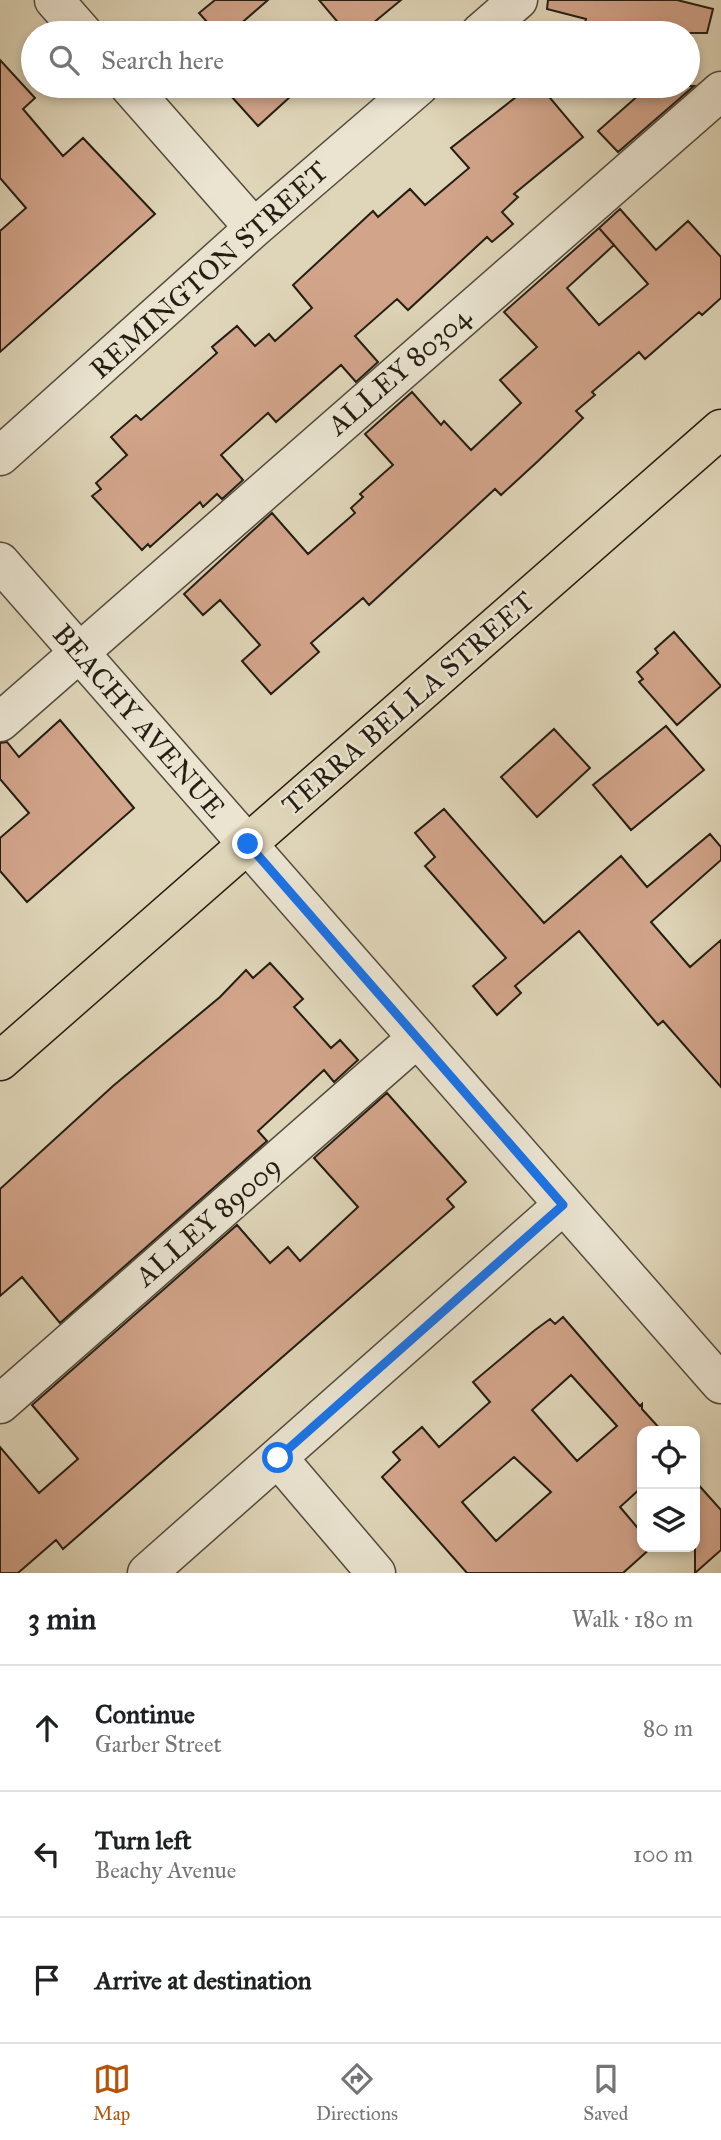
<!DOCTYPE html>
<meta charset="utf-8">
<style>
:root{--surface:#fff;--page:#f6f6f6;--text:#202124;--muted:#757577;--line:#e0e0e0;--accent:#b45309}
body{margin:0;font-family:"IM FELL Great Primer",serif;background:var(--page);color:var(--text)}
.controls{position:absolute;right:21px;bottom:21px;display:grid;overflow:hidden;border-radius:14px;box-shadow:0 4px 10px #0003}
.controls button{width:63px;height:63px;display:grid;place-items:center;padding:0;border:0;border-bottom:2px solid var(--line);background:var(--surface);color:var(--text);font:35px sans-serif}
.stop{position:absolute;width:21px;height:21px;margin:-16px;border:5px solid #1a73e8;border-radius:50%;background:#fff}
.stop.end{background:#1a73e8;border-color:#fff;box-shadow:0 2px 7px #0008}
.list{margin:0;padding:0;list-style:none}
h2{display:flex;justify-content:space-between;align-items:center;height:91px;margin:0;padding:0 28px;font-size:30px}
h2 small{font-size:23px;font-weight:400;color:var(--muted)}
.list li{display:grid;grid-template-columns:46px 1fr auto;gap:21px;align-items:center;box-sizing:border-box;height:126px;padding:0 28px;border-top:2px solid var(--line)}
.list b{display:block;font-size:26px;white-space:nowrap}
.list p{margin:0;font-size:23px;white-space:nowrap;color:var(--muted)}
.list em{font-size:23px;font-style:normal;color:var(--muted)}
.icon{flex:none;width:38px;height:38px;fill:none;stroke:currentColor;stroke-width:2;stroke-linecap:round;stroke-linejoin:round}
.map{position:relative;flex:none;width:721px;height:1573px;overflow:hidden}
.search{position:absolute;background:var(--surface);box-shadow:0 4px 10px #0003;left:21px;right:21px;top:21px;height:77px;display:flex;align-items:center;gap:18px;box-sizing:border-box;padding:0 24px;border-radius:38px;color:var(--muted);font-size:26px}
.sheet{height:469px;background:var(--surface)}
nav{display:flex;justify-content:space-around;align-items:center;box-sizing:border-box;height:98px;border-top:2px solid var(--line);background:var(--surface);font-size:19px;color:var(--muted)}
nav a{display:grid;justify-items:center;gap:4px}
nav .on{color:var(--accent)}
.map>svg:first-child{display:block}
.building{fill:#d2a48a;stroke:#241d14;stroke-width:2;fill-rule:evenodd}
.lines{fill:none;stroke-linecap:round;stroke-linejoin:round}
.minor-casing{stroke:#534b3d;stroke-width:41}
.major-casing{stroke:#241d14;stroke-width:41}
.minor{stroke:#eae4d1;stroke-width:38}
.major{stroke:#dfd5b8;stroke-width:38}
.route{stroke:#1a73e8;stroke-width:9}
.labels{text-anchor:middle;dominant-baseline:central;stroke-width:5;stroke-linejoin:round;paint-order:stroke}
.street-label{font-size:28px;fill:#241d14;stroke:#eae4d1}
</style>
<div class="map">
<svg width="721" height="1573" viewBox="0 0 721 1573">
<rect width="100%" height="100%" fill="#dfd5b8"/>
<filter id="stains"><feTurbulence type="fractalNoise" baseFrequency=".00286" numOctaves="4"/><feColorMatrix values="0 0 0 0 .2 0 0 0 0 .09 0 0 0 0 .02 0 0 0 .5 -.17"/></filter>
<radialGradient id="worn" r=".72"><stop offset=".6" stop-color="#630" stop-opacity="0"/><stop offset="1" stop-color="#630" stop-opacity=".3"/></radialGradient>
<path class="building" d="M 215,0 L 268,0 L 230,33 L 217,33 L 199,13 Z
M 319,0 L 401,0 L 361,33 L 347,33 Z
M 548,0 L 677,0 L 713,9 L 707,33 L 582,33 L 586,19 L 547,9 Z
M 0,60 L 35,98 L 23,109 L 63,156 L 83,138 L 155,214 L 0,352 L 0,231 L 26,208 L 0,178 Z
M 222,86 L 302,86 L 258,126 Z
M 530,86 L 540,86 L 583,137 L 514,194 L 518,197 L 502,212 L 513,224 L 492,242 L 487,237 L 408,310 L 397,299 L 355,336 L 378,362 L 356,382 L 341,365 L 276,422 L 268,413 L 221,455 L 243,480 L 222,499 L 217,494 L 203,507 L 200,502 L 150,547 L 148,544 L 142,550 L 92,496 L 101,489 L 96,483 L 127,455 L 111,437 L 136,415 L 141,420 L 217,353 L 212,347 L 237,326 L 255,346 L 269,334 L 275,341 L 312,308 L 293,285 L 373,211 L 378,217 L 410,189 L 425,205 L 469,168 L 451,148 Z
M 649,86 L 694,86 L 618,152 L 598,131 Z
M 620,209 L 656,250 L 688,221 L 721,257 L 721,298 L 702,315 L 699,312 L 645,359 L 639,352 L 592,392 L 595,395 L 576,411 L 583,418 L 537,462 L 501,495 L 495,489 L 369,605 L 363,598 L 311,643 L 319,652 L 271,694 L 242,661 L 260,645 L 220,600 L 203,615 L 184,594 L 272,513 L 308,554 L 355,513 L 351,508 L 363,497 L 360,494 L 393,465 L 365,434 L 412,392 L 441,425 L 444,421 L 471,450 L 521,403 L 500,380 L 537,347 L 504,312 L 599,228 L 614,245 L 567,288 L 599,325 L 648,284 L 599,228 Z
M 674,632 L 721,686 L 677,725 L 639,682 L 643,679 L 637,672 L 658,653 L 655,649 Z
M 60,720 L 134,808 L 27,902 L 0,871 L 0,838 L 29,813 L 0,779 L 0,743 L 7,742 L 19,757 Z
M 666,726 L 704,770 L 631,830 L 593,785 Z
M 554,729 L 590,768 L 537,817 L 501,777 Z
M 444,809 L 544,923 L 621,856 L 647,887 L 710,834 L 721,847 L 721,860 L 651,922 L 690,967 L 721,940 L 721,1087 L 663,1021 L 658,1025 L 579,931 L 515,986 L 521,993 L 497,1015 L 473,986 L 506,958 L 425,866 L 435,857 L 415,833 Z
M 270,963 L 303,999 L 294,1007 L 331,1048 L 340,1040 L 358,1060 L 334,1082 L 324,1070 L 258,1131 L 267,1141 L 60,1323 L 22,1277 L 0,1296 L 0,1189 L 113,1086 L 220,997 L 246,970 L 253,978 Z
M 387,1093 L 466,1182 L 447,1199 L 454,1207 L 63,1549 L 56,1540 L 18,1573 L 0,1573 L 0,1447 L 39,1493 L 78,1459 L 32,1405 L 237,1225 L 270,1263 L 288,1247 L 300,1261 L 358,1207 L 314,1158 Z
M 563,1317 L 640,1406 L 642,1404 L 642,1409 L 662,1431 L 642,1431 L 642,1487 L 620,1507 L 642,1533 L 642,1547 L 652,1547 L 623,1573 L 467,1573 L 382,1477 L 400,1460 L 393,1452 L 422,1427 L 439,1447 L 490,1402 L 473,1382 L 535,1330 L 550,1319 L 555,1324 ZM 571,1375 L 617,1426 L 577,1461 L 532,1410 ZM 514,1457 L 551,1492 L 496,1541 L 462,1502 Z
M 695,1481 L 721,1510 L 721,1550 L 695,1573 Z"/>
<g class="lines">
<defs>
<path id="minor" d="M 54,0 L 83,33
M 480,33 L 518,0
M 129,86 L 254,228
M 0,456 L 254,228 L 419,86
M 0,562 L 721,1384
M 0,722 L 721,91
M 0,1404 L 417,1038
M 278,1458 L 376,1573
M 147,1573 L 563,1205"/>
<path id="major" d="M 0,1061 L 721,429"/>
</defs>
<use href="#minor" class="minor-casing"/>
<use href="#major" class="major-casing"/>
<use href="#minor" class="minor"/>
<use href="#major" class="major"/>
</g>
<g class="lines">
<path class="route" d="M 248,844 L 563,1205 L 278,1458"/>
</g>
<g class="labels">
<g class="street-label">
<text transform="translate(209 270) rotate(-42)">REMINGTON STREET</text>
<text transform="translate(399 371) rotate(-41)">ALLEY 80304</text>
<text transform="translate(408 703) rotate(-41)">TERRA BELLA STREET</text>
<text transform="translate(139 721) rotate(49)">BEACHY AVENUE</text>
<text transform="translate(208 1221) rotate(-41)">ALLEY 89009</text>
</g>
</g>
<rect width="100%" height="100%" filter="url(#stains)"/>
<rect width="100%" height="100%" fill="url(#worn)"/>
</svg>
<div class="controls">
<button><svg class="icon" aria-label="locate" viewBox="0 0 24 24"><circle cx="12" cy="12" r="6"/><path d="M12 2v4M12 18v4M2 12h4M18 12h4"/></svg></button>
<button><svg class="icon" aria-label="layers" viewBox="0 0 24 24"><path d="M12 4l9 5-9 5-9-5zM3 14l9 5 9-5"/></svg></button>
</div>
<div class="stop" style="left:278px;top:1458px"></div>
<div class="stop end" style="left:248px;top:844px"></div>
<div class="search"><svg class="icon" aria-label="search" viewBox="0 0 24 24"><circle cx="10" cy="10" r="6"/><path d="M15 15l6 6"/></svg>Search here</div>
</div>
<section class="sheet">
<h2>3 min<small>Walk · 180 m</small></h2>
<ul class="list">
<li><svg class="icon" aria-label="ahead" viewBox="0 0 24 24"><path d="M12 20V5M6 11l6-6 6 6"/></svg><div><b>Continue</b><p>Garber Street</p></div><em>80 m</em></li>
<li><svg class="icon" aria-label="left" viewBox="0 0 24 24"><path d="M17 20v-9H6M10 6l-5 5 5 5"/></svg><div><b>Turn left</b><p>Beachy Avenue</p></div><em>100 m</em></li>
<li><svg class="icon" aria-label="arrive" viewBox="0 0 24 24"><path d="M6 21V4h12l-3 4 3 4H6"/></svg><div><b>Arrive at destination</b></div></li>
</ul>
</section>
<nav>
<a class="on"><svg class="icon" aria-label="map" viewBox="0 0 24 24"><path d="M3 6l6-2 6 2 6-2v14l-6 2-6-2-6 2zM9 4v14M15 6v14"/></svg>Map</a>
<a><svg class="icon" aria-label="directions" viewBox="0 0 24 24"><path d="M12 3l9 9-9 9-9-9zM9 14v-3h6M13 9l2 2-2 2"/></svg>Directions</a>
<a><svg class="icon" aria-label="saved" viewBox="0 0 24 24"><path d="M7 4h10v16l-5-4-5 4z"/></svg>Saved</a>
</nav>
